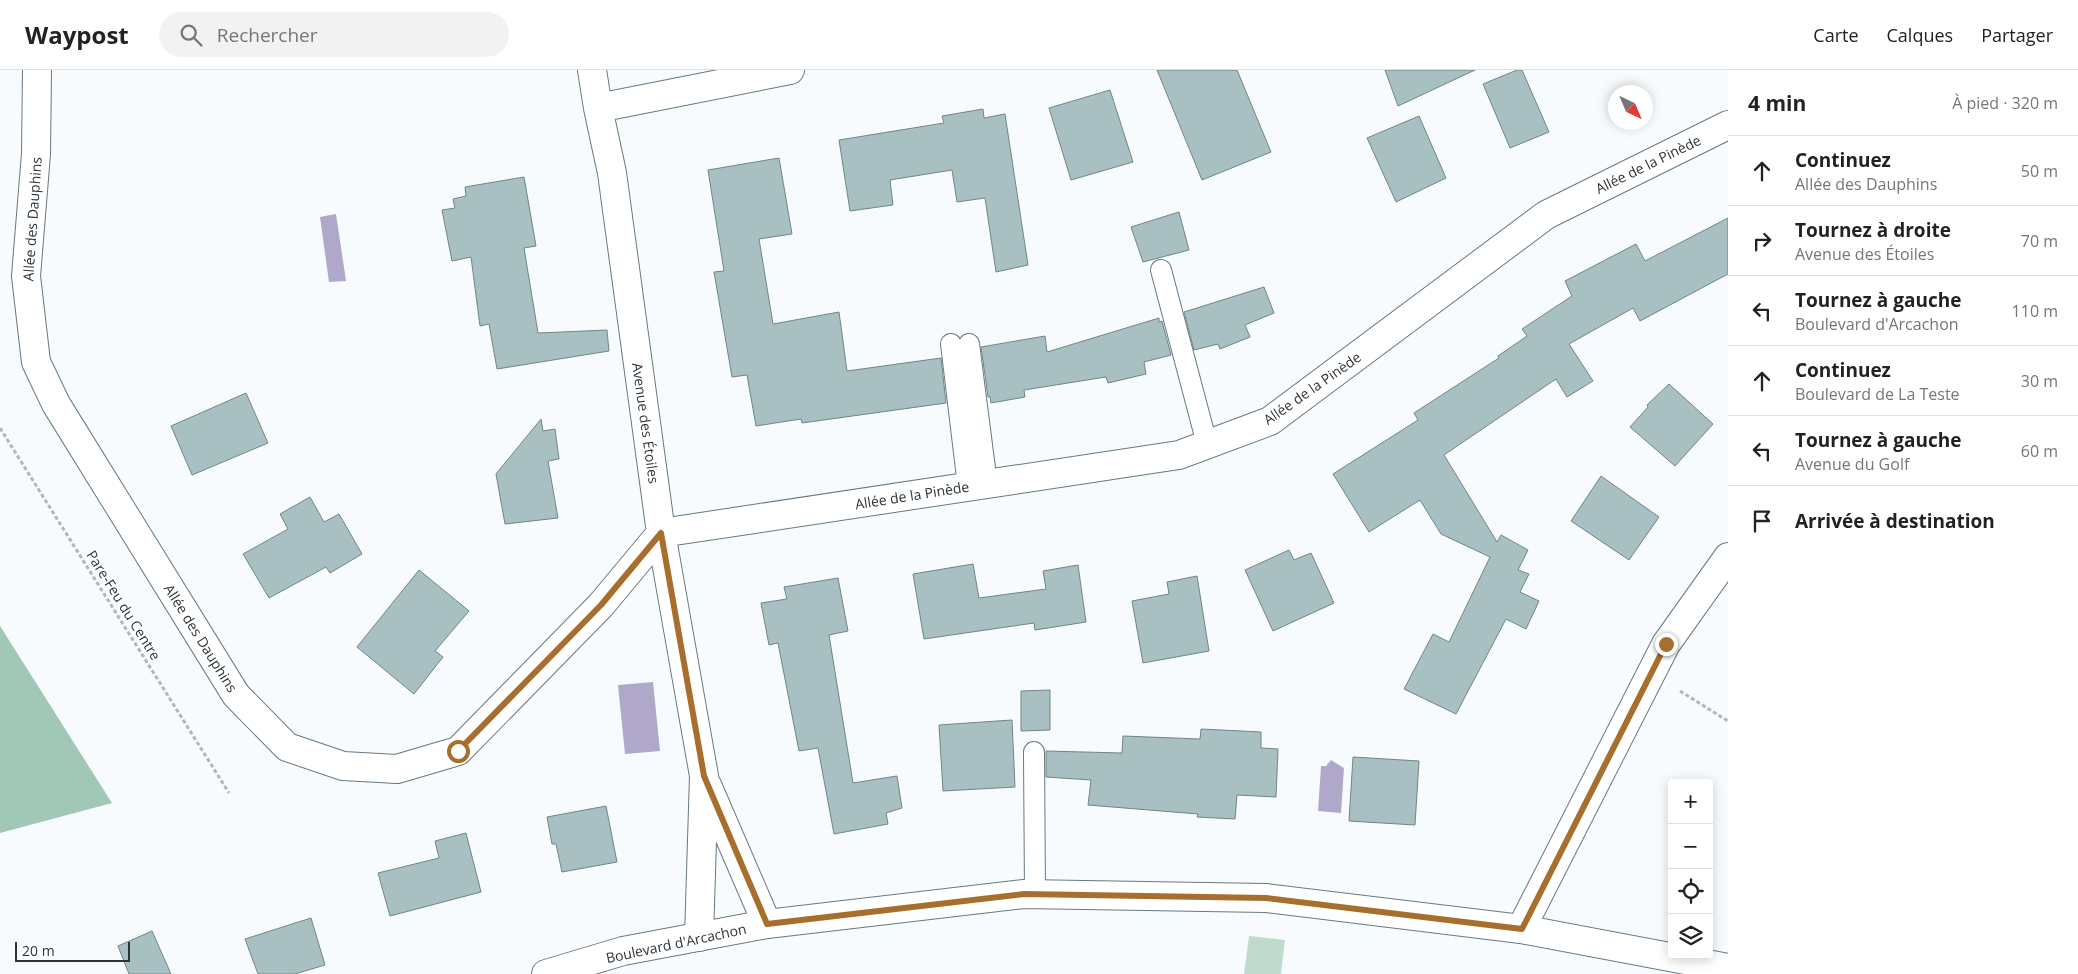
<!DOCTYPE html>
<html lang="fr">
<meta charset="utf-8">
<style>
:root{--surface:#fff;--page:#f2f2f2;--text:#222;--muted:#767676;--line:#e0e0e0}
body{margin:0;font-family:"Open Sans",sans-serif;background:var(--page);color:var(--text)}
.controls{position:absolute;right:15px;bottom:15px;display:grid;overflow:hidden;border-radius:5px;box-shadow:0 2px 12px #0003}
.controls button{width:45px;height:45px;display:grid;place-items:center;padding:0;border:0;border-bottom:1px solid var(--line);background:var(--surface);color:var(--text);font:25px sans-serif}
.compass{position:absolute;left:1608px;top:15px;width:45px;height:45px;border-radius:50%;background:var(--surface);box-shadow:0 2px 12px #0003;rotate:136deg}
.scale{position:absolute;left:15px;bottom:12px;width:115px;box-sizing:border-box;padding-left:5px;border:2px solid #2c3439;border-top:0;font-size:14px;line-height:18px;white-space:nowrap;color:#2c3439;-webkit-text-stroke:4px #fff;paint-order:stroke}
.stop{position:absolute;width:15px;height:15px;margin:-11px;border:4px solid #a86e2d;border-radius:50%;background:#fff}
.stop.end{background:#a86e2d;border-color:#fff;box-shadow:0 1px 5px #0008}
.list{margin:0;padding:0;list-style:none}
h2{display:flex;justify-content:space-between;align-items:center;height:65px;margin:0;padding:0 20px;font-size:21px}
h2 small{font-size:16px;font-weight:400;color:var(--muted)}
.list li{display:grid;grid-template-columns:32px 1fr auto;gap:15px;align-items:center;box-sizing:border-box;height:70px;padding:0 20px;border-top:1px solid var(--line)}
.list b{display:block;font-size:19px;white-space:nowrap}
.list p{margin:0;font-size:16px;white-space:nowrap;color:var(--muted)}
.list em{font-size:16px;font-style:normal;color:var(--muted)}
.icon{flex:none;width:28px;height:28px;fill:none;stroke:currentColor;stroke-width:2;stroke-linecap:round;stroke-linejoin:round}
.map{position:relative;flex:none;width:1728px;height:904px;overflow:hidden}
header{display:flex;align-items:center;gap:30px;box-sizing:border-box;height:70px;padding:0 25px;background:var(--surface);border-bottom:1px solid var(--line)}
header strong{font-size:24px}
nav{display:flex;gap:28px;margin-inline-start:auto;font-size:18px}
.search{width:350px;height:45px;background:var(--page);display:flex;align-items:center;gap:12px;box-sizing:border-box;padding:0 18px;border-radius:28px;color:var(--muted);font-size:19px}
main{display:flex}
aside{flex:1;background:var(--surface)}
.map>svg:first-child{display:block}
.green{fill:#c0dbce}
.forest{fill:#a1c8b6}
.water{fill:#b0a8ca}
.building{fill:#a8c0c1;stroke:#6f8686}
.lines{fill:none;stroke-linecap:round;stroke-linejoin:round}
.service-casing{stroke:#667982;stroke-width:22}
.minor-casing{stroke:#667982;stroke-width:30}
.secondary-casing{stroke:#667982;stroke-width:30}
.path{stroke:#b2b7ba;stroke-width:3;stroke-dasharray:4 2.5;stroke-linecap:butt}
.service{stroke:#fff;stroke-width:20}
.minor{stroke:#fff;stroke-width:28}
.secondary{stroke:#fff;stroke-width:28}
.route{stroke:#a86e2d;stroke-width:6}
.labels{text-anchor:middle;dominant-baseline:central;stroke-width:4.5;stroke-linejoin:round;paint-order:stroke}
.street-label{font-size:14px;fill:#2c3439;stroke:#fff}
</style>
<header>
<strong>Waypost</strong>
<div class="search"><svg class="icon" aria-label="search" viewBox="0 0 24 24"><circle cx="10" cy="10" r="6"/><path d="M15 15l6 6"/></svg>Rechercher</div>
<nav><a>Carte</a><a>Calques</a><a>Partager</a></nav>
</header>
<main>
<div class="map">
<svg width="1728" height="904" viewBox="0 0 1728 904">
<rect width="100%" height="100%" fill="#f7fbfd"/>
<path class="green" d="M 1249,866 L 1285,870 L 1281,904 L 1244,904 Z"/>
<path class="forest" d="M 0,556 L 112,733 L 0,763 Z"/>
<path class="water" d="M 336,144 L 346,211 L 329,212 L 320,147 Z
M 653,612 L 660,681 L 625,684 L 618,615 Z
M 1331,690 L 1344,698 L 1341,743 L 1318,741 L 1321,696 L 1326,696 Z"/>
<path class="building" d="M 1157,0 L 1237,0 L 1271,82 L 1202,110 Z
M 1385,0 L 1475,0 L 1398,36 Z
M 1517,0 L 1522,0 L 1549,62 L 1510,78 L 1483,14 Z
M 1110,20 L 1133,92 L 1071,110 L 1049,38 Z
M 983,39 L 984,48 L 1005,44 L 1028,195 L 996,202 L 985,128 L 957,132 L 952,100 L 890,110 L 893,135 L 850,141 L 839,70 L 944,53 L 942,46 Z
M 1419,46 L 1446,108 L 1396,132 L 1367,68 Z
M 779,88 L 792,164 L 759,169 L 773,254 L 839,242 L 847,301 L 941,288 L 946,333 L 802,353 L 801,349 L 756,356 L 747,305 L 732,307 L 714,202 L 724,201 L 708,100 Z
M 524,107 L 536,176 L 524,178 L 538,263 L 607,260 L 609,281 L 497,299 L 489,254 L 480,256 L 471,187 L 452,191 L 442,140 L 455,138 L 453,129 L 466,126 L 465,117 Z
M 1179,142 L 1189,180 L 1143,192 L 1131,157 Z
M 1728,148 L 1728,204 L 1640,251 L 1633,238 L 1569,274 L 1593,311 L 1567,327 L 1556,309 L 1444,385 L 1497,472 L 1501,465 L 1528,480 L 1518,500 L 1529,504 L 1520,522 L 1539,531 L 1526,559 L 1506,549 L 1456,644 L 1404,619 L 1433,564 L 1449,572 L 1490,487 L 1441,464 L 1420,430 L 1369,462 L 1333,404 L 1418,350 L 1414,343 L 1499,288 L 1498,286 L 1527,266 L 1522,259 L 1572,226 L 1565,211 L 1636,174 L 1645,191 Z
M 1264,217 L 1274,243 L 1245,255 L 1250,267 L 1220,279 L 1218,274 L 1194,280 L 1184,242 Z
M 1159,248 L 1159,252 L 1162,251 L 1171,285 L 1144,292 L 1146,304 L 1108,313 L 1106,307 L 1024,320 L 1025,327 L 991,333 L 990,327 L 988,327 L 981,277 L 1045,266 L 1047,282 Z
M 1669,314 L 1713,354 L 1675,396 L 1630,357 L 1648,337 L 1647,335 Z
M 246,323 L 268,373 L 192,405 L 171,356 Z
M 541,349 L 543,361 L 555,359 L 559,389 L 548,391 L 558,448 L 505,454 L 496,404 Z
M 1601,406 L 1659,447 L 1629,490 L 1571,451 Z
M 310,427 L 324,452 L 339,444 L 362,484 L 330,503 L 326,497 L 269,528 L 243,484 L 288,459 L 280,444 Z
M 1289,480 L 1294,490 L 1311,483 L 1334,533 L 1273,561 L 1245,500 Z
M 973,494 L 979,528 L 1046,519 L 1043,501 L 1078,495 L 1086,552 L 1035,560 L 1034,553 L 924,569 L 913,504 Z
M 419,500 L 469,541 L 435,581 L 443,587 L 414,624 L 357,577 Z
M 1197,506 L 1209,581 L 1143,593 L 1132,531 L 1169,524 L 1167,512 Z
M 838,508 L 848,561 L 829,565 L 853,713 L 897,706 L 902,738 L 886,743 L 888,754 L 834,764 L 818,678 L 799,681 L 778,573 L 769,575 L 761,533 L 787,529 L 784,517 Z
M 1050,620 L 1050,660 L 1021,661 L 1021,621 Z
M 1012,650 L 1015,717 L 943,721 L 939,655 Z
M 1201,659 L 1261,662 L 1261,678 L 1278,679 L 1276,727 L 1237,725 L 1235,749 L 1197,747 L 1198,744 L 1088,735 L 1091,710 L 1046,707 L 1046,681 L 1122,683 L 1123,666 L 1200,669 Z
M 1353,687 L 1419,691 L 1415,755 L 1349,751 Z
M 606,736 L 617,792 L 562,802 L 556,774 L 552,774 L 547,747 Z
M 466,763 L 481,822 L 390,846 L 378,803 L 439,788 L 435,771 Z
M 311,848 L 325,895 L 295,904 L 258,904 L 245,869 Z
M 152,861 L 171,904 L 129,904 L 118,876 Z"/>
<g class="lines">
<defs>
<path id="service" d="M 1161,200 L 1207,374
M 951,274 L 968,416
M 969,274 L 987,414
M 1034,682 L 1035,825"/>
<path id="minor" d="M 37,0 L 36,84 L 26,206 L 36,292 L 56,334 L 236,625 L 287,677 L 343,696 L 397,699 L 458,681 L 601,535 L 661,463 L 1179,385 L 1270,351 L 1546,145 L 1728,55
M 592,0 L 598,38 L 612,103 L 661,463 L 704,706 L 699,867
M 598,38 L 790,0
M 707,715 L 767,854
M 1521,859 L 1666,574 L 1728,487"/>
<path id="secondary" d="M 546,904 L 623,881 L 767,854 L 1024,824 L 1266,828 L 1521,859 L 1728,898"/>
</defs>
<use href="#service" class="service-casing"/>
<use href="#minor" class="minor-casing"/>
<use href="#secondary" class="secondary-casing"/>
<path class="path" d="M 0,358 L 229,723
M 1680,621 L 1728,651"/>
<use href="#service" class="service"/>
<use href="#minor" class="minor"/>
<use href="#secondary" class="secondary"/>
</g>
<g class="lines">
<path class="route" d="M 458,681 L 601,535 L 661,463 L 704,706 L 767,854 L 1024,824 L 1266,828 L 1522,859 L 1666,574"/>
</g>
<g class="labels">
<g class="street-label">
<text transform="translate(1648 94) rotate(-26)">Allée de la Pinède</text>
<text transform="translate(32 149) rotate(-86)">Allée des Dauphins</text>
<text transform="translate(1312 318) rotate(-35)">Allée de la Pinède</text>
<text transform="translate(646 353) rotate(82)">Avenue des Étoiles</text>
<text transform="translate(912 425) rotate(-9)">Allée de la Pinède</text>
<text transform="translate(124 535) rotate(58)">Pare-Feu du Centre</text>
<text transform="translate(201 568) rotate(58)">Allée des Dauphins</text>
<text transform="translate(676 873) rotate(-12)">Boulevard d'Arcachon</text>
</g>
</g>
</svg>
<div class="controls">
<button>+</button>
<button>−</button>
<button><svg class="icon" aria-label="locate" viewBox="0 0 24 24"><circle cx="12" cy="12" r="6"/><path d="M12 2v4M12 18v4M2 12h4M18 12h4"/></svg></button>
<button><svg class="icon" aria-label="layers" viewBox="0 0 24 24"><path d="M12 4l9 5-9 5-9-5zM3 14l9 5 9-5"/></svg></button>
</div>
<svg class="compass" viewBox="-18 -18 36 36"><path d="M0-13l5 13h-10z" fill="#e53935"/><path d="M0 13l5-13h-10z" fill="#767676"/></svg>
<div class="scale">20 m</div>
<div class="stop" style="left:458px;top:681px"></div>
<div class="stop end" style="left:1666px;top:574px"></div>
</div>
<aside>
<h2>4 min<small>À pied · 320 m</small></h2>
<ul class="list">
<li><svg class="icon" aria-label="ahead" viewBox="0 0 24 24"><path d="M12 20V5M6 11l6-6 6 6"/></svg><div><b>Continuez</b><p>Allée des Dauphins</p></div><em>50 m</em></li>
<li><svg class="icon" aria-label="right" viewBox="0 0 24 24"><path d="M7 20v-9h11M14 6l5 5-5 5"/></svg><div><b>Tournez à droite</b><p>Avenue des Étoiles</p></div><em>70 m</em></li>
<li><svg class="icon" aria-label="left" viewBox="0 0 24 24"><path d="M17 20v-9H6M10 6l-5 5 5 5"/></svg><div><b>Tournez à gauche</b><p>Boulevard d'Arcachon</p></div><em>110 m</em></li>
<li><svg class="icon" aria-label="ahead" viewBox="0 0 24 24"><path d="M12 20V5M6 11l6-6 6 6"/></svg><div><b>Continuez</b><p>Boulevard de La Teste</p></div><em>30 m</em></li>
<li><svg class="icon" aria-label="left" viewBox="0 0 24 24"><path d="M17 20v-9H6M10 6l-5 5 5 5"/></svg><div><b>Tournez à gauche</b><p>Avenue du Golf</p></div><em>60 m</em></li>
<li><svg class="icon" aria-label="arrive" viewBox="0 0 24 24"><path d="M6 21V4h12l-3 4 3 4H6"/></svg><div><b>Arrivée à destination</b></div></li>
</ul>
</aside>
</main>
